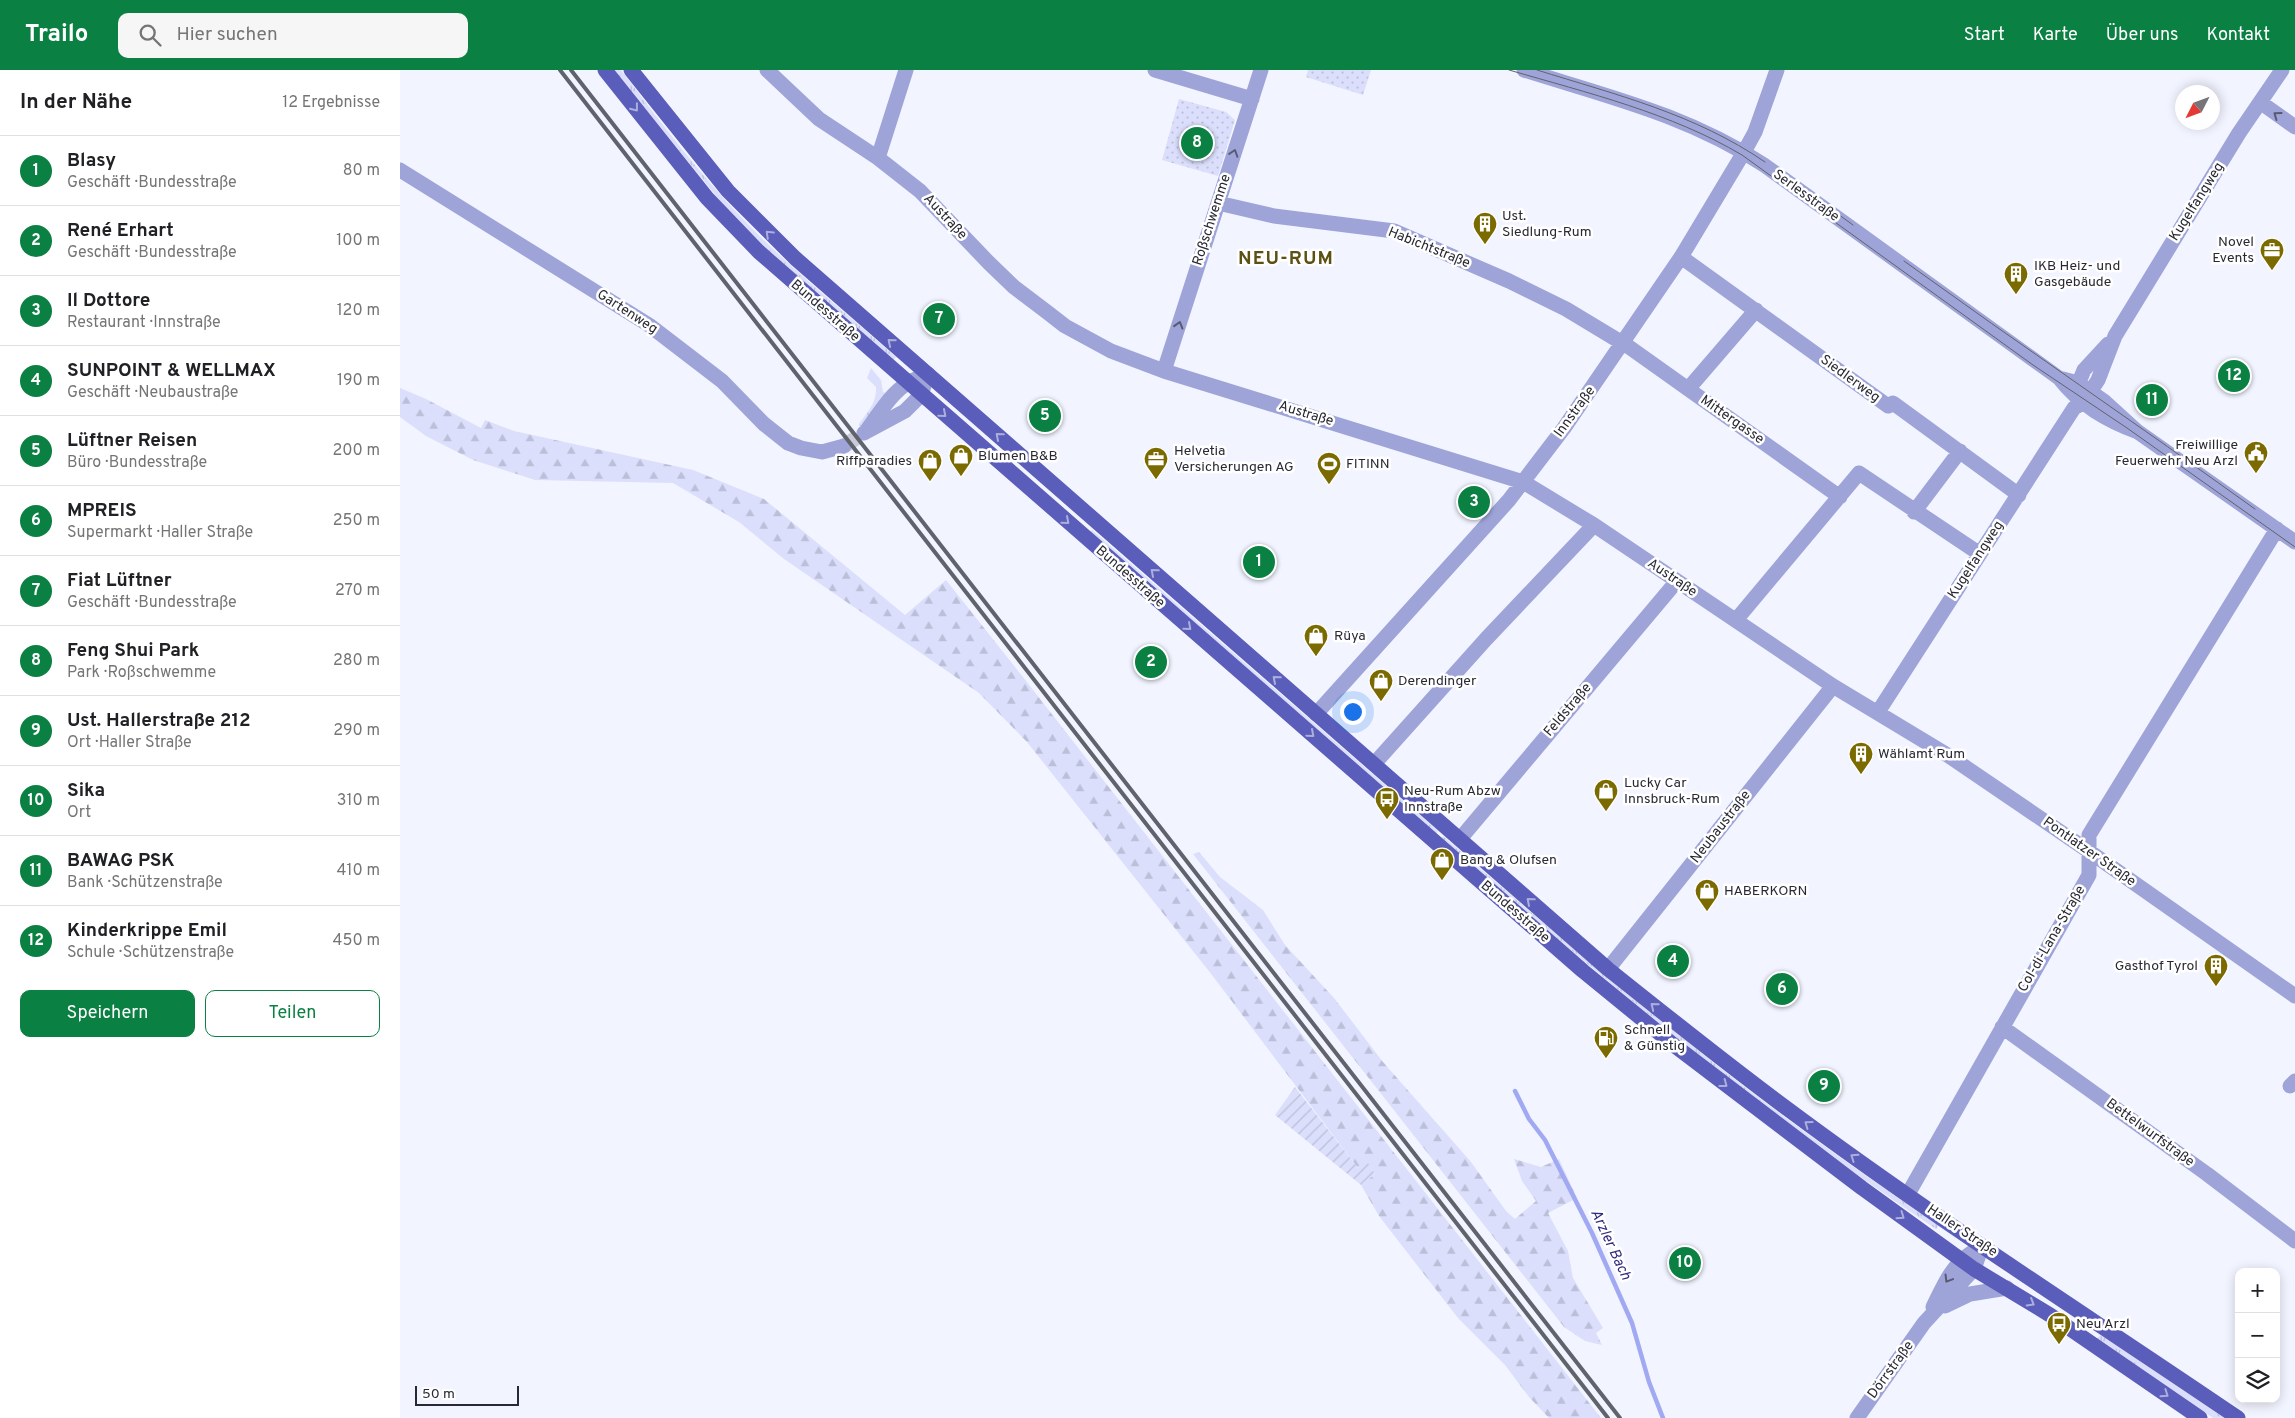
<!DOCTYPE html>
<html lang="de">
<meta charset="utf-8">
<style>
:root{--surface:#fff;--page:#f6f6f6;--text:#202124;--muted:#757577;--line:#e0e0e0;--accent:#0b8043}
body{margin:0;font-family:Overpass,sans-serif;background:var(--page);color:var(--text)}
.controls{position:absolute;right:15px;bottom:15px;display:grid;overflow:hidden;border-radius:10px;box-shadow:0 2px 12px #0003}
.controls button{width:45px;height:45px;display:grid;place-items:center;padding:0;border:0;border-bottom:1px solid var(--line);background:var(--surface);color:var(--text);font:25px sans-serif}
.compass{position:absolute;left:1775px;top:15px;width:45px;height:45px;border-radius:50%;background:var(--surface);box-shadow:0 2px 12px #0003;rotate:228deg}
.scale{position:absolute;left:15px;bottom:12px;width:104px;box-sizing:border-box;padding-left:5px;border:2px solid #282933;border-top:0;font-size:14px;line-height:18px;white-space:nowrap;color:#282933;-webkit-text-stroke:4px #fff;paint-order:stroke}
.you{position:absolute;left:952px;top:641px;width:18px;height:18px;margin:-12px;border:4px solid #fff;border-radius:50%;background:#1a73e8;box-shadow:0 0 0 8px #1a73e833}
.badge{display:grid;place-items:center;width:32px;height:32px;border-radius:50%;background:var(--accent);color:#fff;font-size:16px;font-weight:700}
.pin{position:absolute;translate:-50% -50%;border:2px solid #fff;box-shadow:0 1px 5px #0006}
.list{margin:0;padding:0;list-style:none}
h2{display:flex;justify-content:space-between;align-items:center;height:65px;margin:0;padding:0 20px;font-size:21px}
h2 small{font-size:16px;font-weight:400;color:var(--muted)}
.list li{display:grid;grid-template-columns:32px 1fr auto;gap:15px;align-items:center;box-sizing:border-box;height:70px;padding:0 20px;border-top:1px solid var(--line)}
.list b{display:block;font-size:19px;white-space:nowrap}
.list p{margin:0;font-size:16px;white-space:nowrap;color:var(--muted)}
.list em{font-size:16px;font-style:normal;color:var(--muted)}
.actions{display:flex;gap:10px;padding:15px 20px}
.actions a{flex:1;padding:11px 0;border:1px solid var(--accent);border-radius:10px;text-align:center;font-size:18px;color:var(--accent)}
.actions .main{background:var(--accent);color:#fff}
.icon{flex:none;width:28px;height:28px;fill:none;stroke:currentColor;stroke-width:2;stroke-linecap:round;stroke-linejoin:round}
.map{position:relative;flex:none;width:1895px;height:1348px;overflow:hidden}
header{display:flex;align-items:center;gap:30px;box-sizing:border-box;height:70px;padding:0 25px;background:var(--accent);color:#fff}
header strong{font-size:24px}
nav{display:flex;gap:28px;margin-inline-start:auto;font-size:18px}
.search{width:350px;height:45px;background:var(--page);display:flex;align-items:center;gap:12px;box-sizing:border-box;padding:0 18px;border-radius:10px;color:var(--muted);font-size:19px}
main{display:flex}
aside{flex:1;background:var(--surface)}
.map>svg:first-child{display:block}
.grass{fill:url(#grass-tufts)}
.forest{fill:url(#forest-firs)}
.park{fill:url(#park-dots)}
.garden{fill:url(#garden-furrows)}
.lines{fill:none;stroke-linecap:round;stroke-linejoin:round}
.stream{stroke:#a1a9f2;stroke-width:4.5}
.minor-tunnel{stroke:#cacbd6;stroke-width:15;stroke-dasharray:15 8;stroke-linecap:butt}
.minor{stroke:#9ea4d8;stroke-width:15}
.major{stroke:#5a5db9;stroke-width:15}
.tram{stroke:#60626c;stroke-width:1}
.rail{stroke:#60626c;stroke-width:4}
.oneway{stroke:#acaedc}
.oneway2{stroke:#575a75}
.labels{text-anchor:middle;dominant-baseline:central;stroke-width:5;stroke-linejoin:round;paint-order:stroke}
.street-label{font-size:14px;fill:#282933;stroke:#fff}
.poi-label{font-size:14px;fill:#282933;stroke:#fff;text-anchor:start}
.water-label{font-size:15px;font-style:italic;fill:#2f2c7f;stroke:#fff}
.district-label{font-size:19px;font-weight:bold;letter-spacing:1px;fill:#5c5113;stroke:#fff}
</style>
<header>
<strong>Trailo</strong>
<div class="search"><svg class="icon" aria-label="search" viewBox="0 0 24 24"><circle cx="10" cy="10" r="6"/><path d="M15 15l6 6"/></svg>Hier suchen</div>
<nav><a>Start</a><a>Karte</a><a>Über uns</a><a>Kontakt</a></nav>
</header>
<main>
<aside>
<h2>In der Nähe<small>12 Ergebnisse</small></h2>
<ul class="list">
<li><span class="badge">1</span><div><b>Blasy</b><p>Geschäft · Bundesstraße</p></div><em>80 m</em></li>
<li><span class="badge">2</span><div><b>René Erhart</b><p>Geschäft · Bundesstraße</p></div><em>100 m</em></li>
<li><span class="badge">3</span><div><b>Il Dottore</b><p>Restaurant · Innstraße</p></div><em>120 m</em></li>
<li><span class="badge">4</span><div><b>SUNPOINT &amp; WELLMAX</b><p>Geschäft · Neubaustraße</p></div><em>190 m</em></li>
<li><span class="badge">5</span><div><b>Lüftner Reisen</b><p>Büro · Bundesstraße</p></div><em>200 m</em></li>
<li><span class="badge">6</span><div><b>MPREIS</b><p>Supermarkt · Haller Straße</p></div><em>250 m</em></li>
<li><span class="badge">7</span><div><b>Fiat Lüftner</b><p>Geschäft · Bundesstraße</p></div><em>270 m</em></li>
<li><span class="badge">8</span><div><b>Feng Shui Park</b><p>Park · Roßschwemme</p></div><em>280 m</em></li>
<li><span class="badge">9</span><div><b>Ust. Hallerstraße 212</b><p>Ort · Haller Straße</p></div><em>290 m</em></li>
<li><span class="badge">10</span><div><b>Sika</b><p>Ort</p></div><em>310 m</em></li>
<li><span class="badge">11</span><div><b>BAWAG PSK</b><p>Bank · Schützenstraße</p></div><em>410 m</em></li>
<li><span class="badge">12</span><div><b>Kinderkrippe Emil</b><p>Schule · Schützenstraße</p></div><em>450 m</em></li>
</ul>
<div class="actions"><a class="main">Speichern</a><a>Teilen</a></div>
</aside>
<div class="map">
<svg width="1895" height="1348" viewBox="0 0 1895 1348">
<defs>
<pattern id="grass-tufts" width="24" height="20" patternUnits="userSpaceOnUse" patternTransform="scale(1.25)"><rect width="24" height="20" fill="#dbdffc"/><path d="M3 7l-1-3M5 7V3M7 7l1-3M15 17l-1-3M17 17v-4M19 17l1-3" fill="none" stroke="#bcbfd8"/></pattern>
<pattern id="forest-firs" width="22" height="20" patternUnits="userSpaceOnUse" patternTransform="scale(1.25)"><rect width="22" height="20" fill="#dbdffc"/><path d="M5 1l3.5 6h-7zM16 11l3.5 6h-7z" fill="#bcbfd8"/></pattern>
<pattern id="park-dots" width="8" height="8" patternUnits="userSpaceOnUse" patternTransform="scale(1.25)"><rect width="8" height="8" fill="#dbdffc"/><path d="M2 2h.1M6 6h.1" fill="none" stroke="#bcbfd8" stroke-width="1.8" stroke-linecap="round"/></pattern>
<pattern id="garden-furrows" width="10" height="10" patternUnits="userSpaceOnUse" patternTransform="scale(1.25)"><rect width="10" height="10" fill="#dbdffc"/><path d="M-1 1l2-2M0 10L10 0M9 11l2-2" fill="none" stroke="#bcbfd8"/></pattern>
</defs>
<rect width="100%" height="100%" fill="#f2f4ff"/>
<path class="grass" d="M 214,0 L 221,0 C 260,51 299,104 344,150 C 391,199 445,242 496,287 L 493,291 L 369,182 L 325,137 Z
M 471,298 L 481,310 L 483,322 L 486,323 L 460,357 L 459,354 C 467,342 477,333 476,317 L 467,308 Z
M 692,460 L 1038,761 L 1036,764 L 690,462 Z
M 1043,766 C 1201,904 1362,1040 1539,1155 L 1536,1159 C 1360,1043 1200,906 1041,769 Z
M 1700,1265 L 1718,1276 L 1824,1348 L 1813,1348 L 1697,1269 Z"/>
<path class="forest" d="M 0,318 L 26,329 L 81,358 L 85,350 L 114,361 L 293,400 L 364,429 L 505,545 L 546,510 L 619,602 L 1201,1348 L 1149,1348 L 1129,1327 L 1105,1295 L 1058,1248 L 979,1146 L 961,1115 L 975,1104 L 968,1094 L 958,1098 L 812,905 L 627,672 L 579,623 L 384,489 L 339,452 L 273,413 L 135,410 L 73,390 L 26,366 L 0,347 Z
M 799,782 L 820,807 L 863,840 L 885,875 L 934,928 L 983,992 L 1071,1092 L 1106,1141 L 1115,1149 L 1136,1131 L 1122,1111 L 1114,1089 L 1141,1097 L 1159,1089 L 1177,1128 L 1148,1143 L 1168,1181 L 1173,1208 L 1203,1258 L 1196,1263 L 1202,1275 L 1185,1271 L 1164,1257 L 793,784 Z"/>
<path class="park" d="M 908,0 L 971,0 L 963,25 L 906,7 Z
M 779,29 L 826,42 L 835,50 L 818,106 L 762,90 Z"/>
<path class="garden" d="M 895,1017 L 958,1098 L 968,1093 L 975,1104 L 961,1115 L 875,1045 Z"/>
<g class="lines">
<path class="stream" d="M 1115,1021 L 1129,1049 L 1145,1070 L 1192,1163 L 1232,1253 L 1249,1312 L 1263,1348"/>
<path class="minor-tunnel" d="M 444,376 L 464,363"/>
<path class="minor" d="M 367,0 L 419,49 L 478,88 L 520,121 L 589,193 L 614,217 L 647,242 L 665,256 L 711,281 L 764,301 L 1123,412 L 1194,455 L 1433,616 L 1549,686 L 1690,782 L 1895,926
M 755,0 L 852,29
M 1124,0 C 1209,27 1287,45 1364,95 L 1659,308 C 1680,335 1706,350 1738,362
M 1860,32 L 1895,57
M 478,88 L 506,0
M 0,100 L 249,255 L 322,311 L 364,354 L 388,373 L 401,378 L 422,382 L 444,376
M 818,133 L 874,146 L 994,161 L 1109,211 L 1166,239 L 1229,277 L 1440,427
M 1281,187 L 1488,336 L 1493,333 L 1619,425
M 764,301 L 861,0
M 1659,308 L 1678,313 L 1705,332 L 1738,362 L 1895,472
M 1288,319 L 1356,240
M 1675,322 L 1684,300 L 1708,274
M 467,360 C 481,341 495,316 518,308
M 464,363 L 505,341 L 521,325 L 528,304
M 1514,442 L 1560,381
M 1336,550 L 1459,403 L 1580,484
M 1478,642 L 1674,338 L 1683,333 L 1698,310 L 1715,266 L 1839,63 L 1882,0
M 916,644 L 1109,430 L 1164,358 L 1281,187 L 1344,82 L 1355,62 L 1377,0
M 974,694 L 1086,569 L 1194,455
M 1060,769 L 1277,511
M 1208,899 L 1433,616
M 1602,957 L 1807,1104 L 1895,1171
M 1890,1016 L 1895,1011
M 1508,1124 L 1689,805 L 1689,765 L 1877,459
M 1545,1236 L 1570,1224 L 1607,1218
M 1533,1237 C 1543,1217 1551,1196 1571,1183
M 1457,1348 L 1524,1253 L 1574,1199 L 1582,1176"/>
<path class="major" d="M 205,0 L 307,128 L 359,182 L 1183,901 L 1275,976 L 1462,1118 L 1574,1199 L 1650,1245 L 1800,1348
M 231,0 L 328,121 L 395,188 L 1208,899 C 1268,947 1328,995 1389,1040 C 1534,1148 1688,1246 1838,1348"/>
<path class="tram" d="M 1109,0 C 1188,23 1271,43 1342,85 L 1633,295 L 1727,358 L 1895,477
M 1137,0 C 1217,25 1295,44 1365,92
M 1398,115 L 1453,155
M 1504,191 C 1620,275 1739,355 1855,439"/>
<path class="rail" d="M 160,0 L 1208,1348
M 171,0 L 1220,1348"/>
</g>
<defs><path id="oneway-chevron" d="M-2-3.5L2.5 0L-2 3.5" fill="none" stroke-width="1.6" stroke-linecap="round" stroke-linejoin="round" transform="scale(1.25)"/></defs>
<g class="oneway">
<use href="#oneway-chevron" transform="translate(235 38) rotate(52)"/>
<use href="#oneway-chevron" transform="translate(369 164) rotate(-136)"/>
<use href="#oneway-chevron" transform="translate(491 272) rotate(-140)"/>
<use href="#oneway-chevron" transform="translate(543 344) rotate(41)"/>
<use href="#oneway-chevron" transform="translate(599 366) rotate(-139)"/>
<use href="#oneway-chevron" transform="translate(666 451) rotate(41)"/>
<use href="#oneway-chevron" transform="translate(754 502) rotate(-139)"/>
<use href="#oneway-chevron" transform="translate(788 557) rotate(41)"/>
<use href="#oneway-chevron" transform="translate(876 609) rotate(-139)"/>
<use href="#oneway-chevron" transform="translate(911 664) rotate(41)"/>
<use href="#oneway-chevron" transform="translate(1130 831) rotate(-139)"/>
<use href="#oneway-chevron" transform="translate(1254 936) rotate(-141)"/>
<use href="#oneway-chevron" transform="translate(1324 1014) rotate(37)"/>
<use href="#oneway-chevron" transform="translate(1408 1054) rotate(-144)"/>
<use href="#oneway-chevron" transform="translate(1454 1087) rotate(-145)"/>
<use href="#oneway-chevron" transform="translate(1501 1146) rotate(35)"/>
<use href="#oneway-chevron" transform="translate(1631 1233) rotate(31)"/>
<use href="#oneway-chevron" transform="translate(1765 1324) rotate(34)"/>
</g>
<g class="oneway2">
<use href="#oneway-chevron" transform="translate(1877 45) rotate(-144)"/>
<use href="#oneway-chevron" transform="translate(834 83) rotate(-72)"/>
<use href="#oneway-chevron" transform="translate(779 255) rotate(-73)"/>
<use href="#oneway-chevron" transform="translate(1548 1209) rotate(121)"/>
</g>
<defs>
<symbol id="building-pin" viewBox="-11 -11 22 30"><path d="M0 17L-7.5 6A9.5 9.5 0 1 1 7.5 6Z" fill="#7a6a00" stroke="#fff"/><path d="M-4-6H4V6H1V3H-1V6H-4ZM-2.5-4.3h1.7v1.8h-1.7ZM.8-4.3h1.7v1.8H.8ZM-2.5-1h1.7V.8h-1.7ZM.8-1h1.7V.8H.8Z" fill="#fff"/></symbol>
<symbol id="office-pin" viewBox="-11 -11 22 30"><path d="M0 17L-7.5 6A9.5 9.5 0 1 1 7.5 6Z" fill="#7a6a00" stroke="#fff"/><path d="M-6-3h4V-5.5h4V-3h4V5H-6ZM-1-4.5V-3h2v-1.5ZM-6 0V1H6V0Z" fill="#fff"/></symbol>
<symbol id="civic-pin" viewBox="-11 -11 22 30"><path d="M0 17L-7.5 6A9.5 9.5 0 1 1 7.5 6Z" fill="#7a6a00" stroke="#fff"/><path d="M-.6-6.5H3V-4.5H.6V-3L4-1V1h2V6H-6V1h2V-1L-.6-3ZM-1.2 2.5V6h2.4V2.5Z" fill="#fff"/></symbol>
<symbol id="shop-pin" viewBox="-11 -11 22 30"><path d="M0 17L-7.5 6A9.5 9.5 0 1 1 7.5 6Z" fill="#7a6a00" stroke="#fff"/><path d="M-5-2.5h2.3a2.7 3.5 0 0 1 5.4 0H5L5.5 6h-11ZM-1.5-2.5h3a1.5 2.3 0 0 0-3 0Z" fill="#fff"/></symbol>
<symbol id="stadium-pin" viewBox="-11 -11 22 30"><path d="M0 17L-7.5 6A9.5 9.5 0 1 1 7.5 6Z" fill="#7a6a00" stroke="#fff"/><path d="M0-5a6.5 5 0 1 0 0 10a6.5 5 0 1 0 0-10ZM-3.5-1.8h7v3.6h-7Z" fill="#fff"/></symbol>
<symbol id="bus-pin" viewBox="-11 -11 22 30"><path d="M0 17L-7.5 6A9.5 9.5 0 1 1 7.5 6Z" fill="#7a6a00" stroke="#fff"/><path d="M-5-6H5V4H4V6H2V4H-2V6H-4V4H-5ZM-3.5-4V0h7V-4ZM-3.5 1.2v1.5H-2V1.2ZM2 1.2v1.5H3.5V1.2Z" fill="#fff"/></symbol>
<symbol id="fuel-pin" viewBox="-11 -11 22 30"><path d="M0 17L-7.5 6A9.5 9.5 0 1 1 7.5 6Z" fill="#7a6a00" stroke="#fff"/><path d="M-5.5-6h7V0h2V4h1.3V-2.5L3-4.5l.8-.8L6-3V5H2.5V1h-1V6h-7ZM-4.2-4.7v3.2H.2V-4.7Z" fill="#fff"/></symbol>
</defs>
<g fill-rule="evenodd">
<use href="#building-pin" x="1071" y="140" width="28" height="38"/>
<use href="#office-pin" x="1858" y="166" width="28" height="38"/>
<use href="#building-pin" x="1602" y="190" width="28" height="38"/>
<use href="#civic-pin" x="1842" y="369" width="28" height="38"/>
<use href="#shop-pin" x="547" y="372" width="28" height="38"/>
<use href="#office-pin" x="742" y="375" width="28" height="38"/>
<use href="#shop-pin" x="516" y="377" width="28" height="38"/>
<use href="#stadium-pin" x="915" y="380" width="28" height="38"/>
<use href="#shop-pin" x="902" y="552" width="28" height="38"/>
<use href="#shop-pin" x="967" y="597" width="28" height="38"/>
<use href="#building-pin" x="1447" y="670" width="28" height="38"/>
<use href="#shop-pin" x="1192" y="707" width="28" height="38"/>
<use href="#bus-pin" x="973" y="715" width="28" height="38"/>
<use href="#shop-pin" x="1028" y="776" width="28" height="38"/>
<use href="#shop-pin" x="1293" y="807" width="28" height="38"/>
<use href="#building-pin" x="1802" y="882" width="28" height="38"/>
<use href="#fuel-pin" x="1192" y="954" width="28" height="38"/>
<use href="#bus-pin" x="1645" y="1240" width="28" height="38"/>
</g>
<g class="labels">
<g class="street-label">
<text transform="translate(1406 126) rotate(36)">Serlesstraße</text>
<text transform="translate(1797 132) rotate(-58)">Kugelfangweg</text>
<text transform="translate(545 147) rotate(47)">Austraße</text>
<text transform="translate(812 150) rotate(-72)">Roßschwemme</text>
<text transform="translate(1029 178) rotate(22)">Habichtstraße</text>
<text transform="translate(425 241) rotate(41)">Bundesstraße</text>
<text transform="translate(227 242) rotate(33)">Gartenweg</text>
<text transform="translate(1450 309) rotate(36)">Siedlerweg</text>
<text transform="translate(1175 342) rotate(-54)">Innstraße</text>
<text transform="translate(906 344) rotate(17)">Austraße</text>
<text transform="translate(1332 350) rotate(35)">Mittergasse</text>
<text transform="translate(1576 490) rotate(-57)">Kugelfangweg</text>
<text transform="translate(730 507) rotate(41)">Bundesstraße</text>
<text transform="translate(1272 508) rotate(34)">Austraße</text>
<text transform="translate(1168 640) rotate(-50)">Feldstraße</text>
<text transform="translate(1321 757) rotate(-52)">Neubaustraße</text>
<text transform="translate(1689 782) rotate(35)">Pontlatzer Straße</text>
<text transform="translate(1115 842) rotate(41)">Bundesstraße</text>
<text transform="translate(1652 869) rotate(-60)">Col-di-Lana-Straße</text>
<text transform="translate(1750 1063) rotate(36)">Bettelwurfstraße</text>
<text transform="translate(1562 1161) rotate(34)">Haller Straße</text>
<text transform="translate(1491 1300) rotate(-54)">Dörrstraße</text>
</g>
<g class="poi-label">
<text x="1102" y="146">Ust.<tspan x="1102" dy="16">Siedlung-Rum</tspan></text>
<text x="1854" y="172" text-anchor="end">Novel<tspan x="1854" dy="16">Events</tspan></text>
<text x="1634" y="196">IKB Heiz- und<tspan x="1634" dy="16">Gasgebäude</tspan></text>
<text x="1838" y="375" text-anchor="end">Freiwillige<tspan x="1838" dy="16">Feuerwehr Neu Arzl</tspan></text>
<text x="774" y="381">Helvetia<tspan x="774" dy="16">Versicherungen AG</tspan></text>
<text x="578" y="386">Blumen B&amp;B</text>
<text x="512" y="391" text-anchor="end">Riffparadies</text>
<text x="946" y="394">FITINN</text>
<text x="934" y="566">Rüya</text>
<text x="998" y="611">Derendinger</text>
<text x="1478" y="684">Wählamt Rum</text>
<text x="1224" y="713">Lucky Car<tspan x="1224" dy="16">Innsbruck-Rum</tspan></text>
<text x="1004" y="721">Neu-Rum Abzw<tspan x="1004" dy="16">Innstraße</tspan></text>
<text x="1060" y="790">Bang &amp; Olufsen</text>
<text x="1324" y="821">HABERKORN</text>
<text x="1798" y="896" text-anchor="end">Gasthof Tyrol</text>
<text x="1224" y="960">Schnell<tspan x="1224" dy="16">&amp; Günstig</tspan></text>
<text x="1676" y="1254">Neu Arzl</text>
</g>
<g class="water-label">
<text transform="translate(1210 1175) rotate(65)">Arzler Bach</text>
</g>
<g class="district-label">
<text x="886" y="189">NEU-RUM</text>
</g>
</g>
</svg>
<div class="controls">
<button>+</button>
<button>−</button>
<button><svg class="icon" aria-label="layers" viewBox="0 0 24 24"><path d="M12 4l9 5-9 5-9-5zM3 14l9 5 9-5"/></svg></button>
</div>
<svg class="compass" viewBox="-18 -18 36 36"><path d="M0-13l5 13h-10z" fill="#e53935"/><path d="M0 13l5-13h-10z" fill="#757577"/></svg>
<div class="scale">50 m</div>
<div class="you"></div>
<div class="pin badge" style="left:859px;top:492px">1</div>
<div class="pin badge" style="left:751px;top:592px">2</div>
<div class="pin badge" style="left:1074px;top:432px">3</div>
<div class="pin badge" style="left:1273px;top:891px">4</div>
<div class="pin badge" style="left:645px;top:346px">5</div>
<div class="pin badge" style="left:1382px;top:919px">6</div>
<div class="pin badge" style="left:539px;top:249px">7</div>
<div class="pin badge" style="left:797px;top:73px">8</div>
<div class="pin badge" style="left:1424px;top:1016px">9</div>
<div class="pin badge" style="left:1285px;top:1193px">10</div>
<div class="pin badge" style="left:1752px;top:330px">11</div>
<div class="pin badge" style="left:1834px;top:306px">12</div>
</div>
</main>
